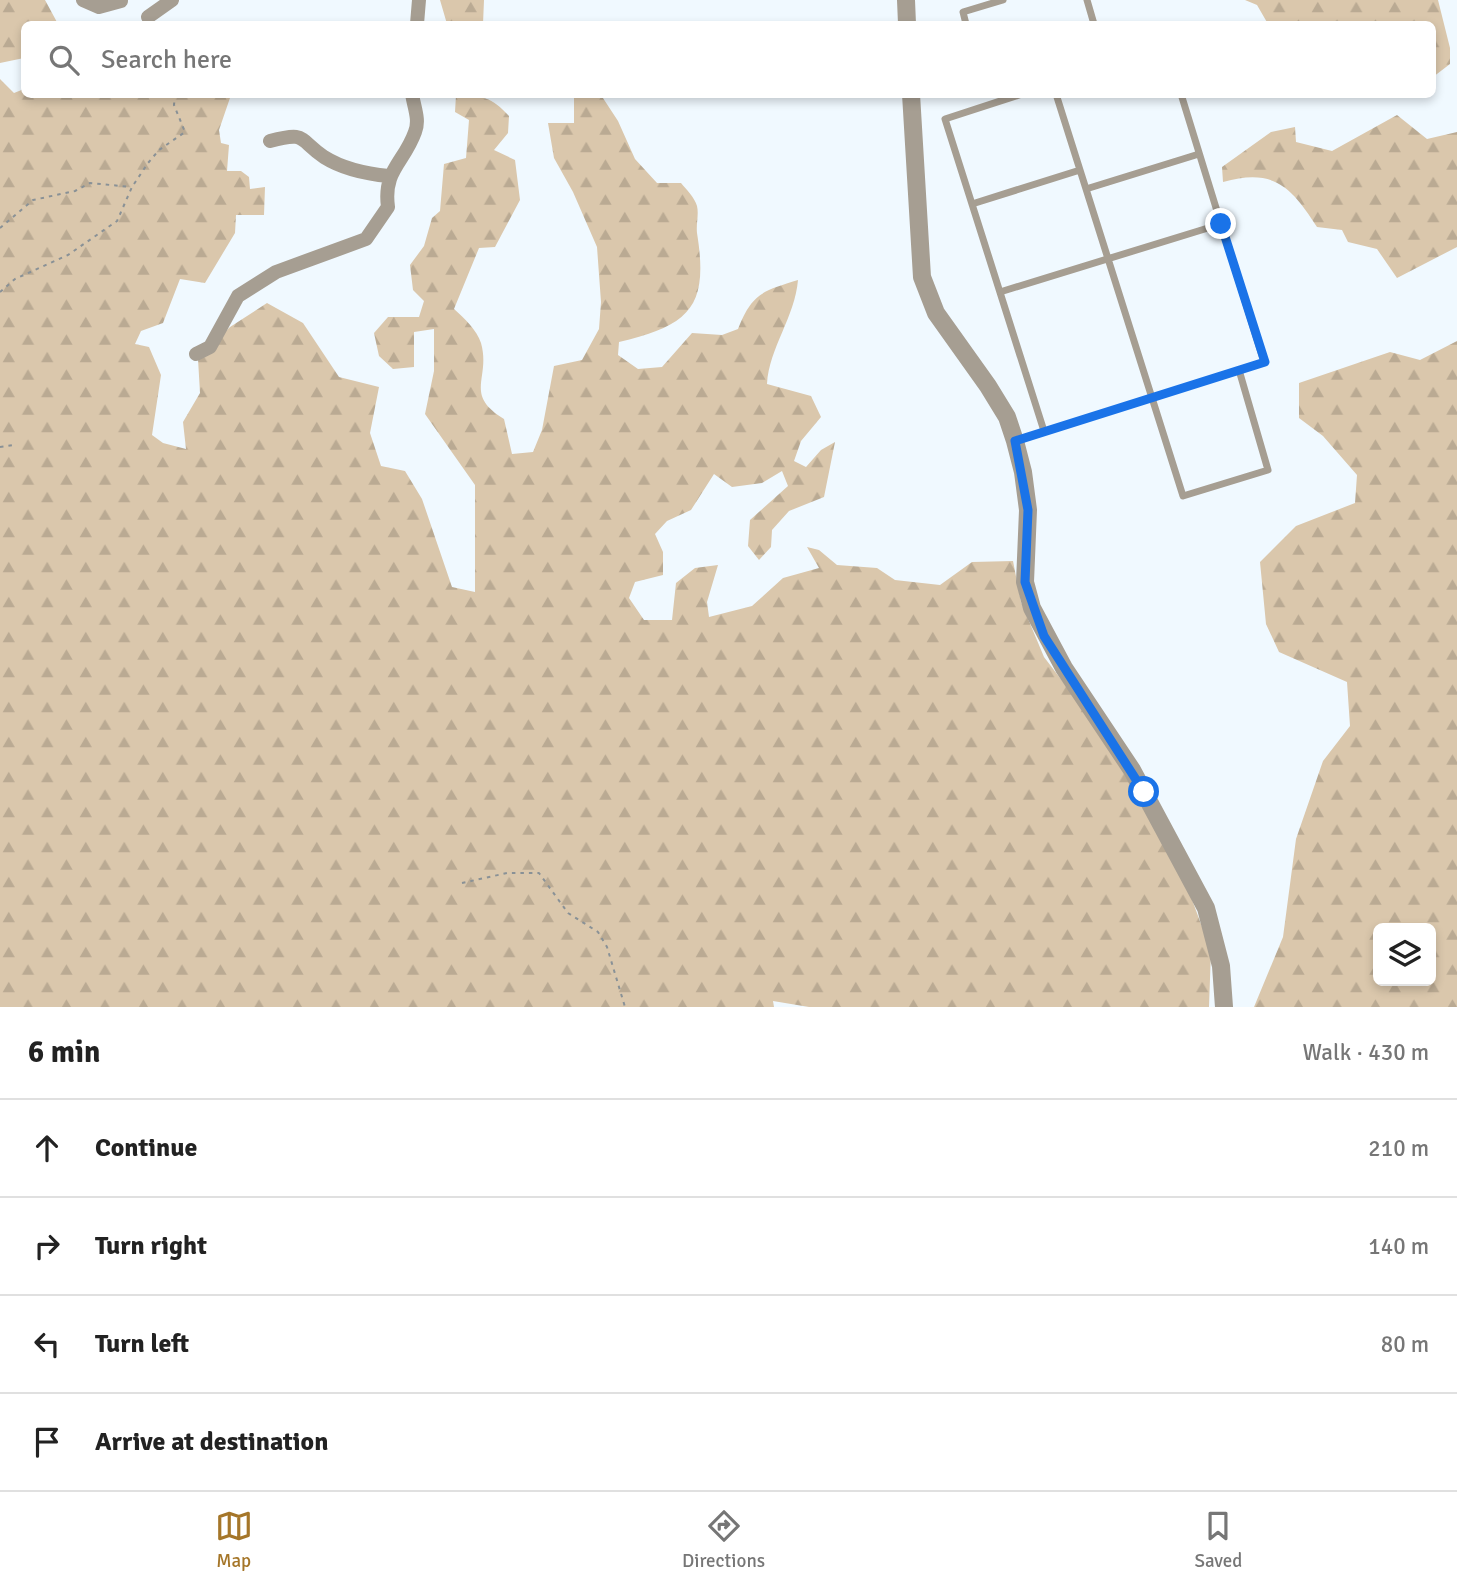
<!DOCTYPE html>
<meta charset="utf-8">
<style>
:root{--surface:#fff;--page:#f2f2f2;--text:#222;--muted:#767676;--line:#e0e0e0;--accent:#a57629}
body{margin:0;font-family:Signika,sans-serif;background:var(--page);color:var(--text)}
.controls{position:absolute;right:21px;bottom:21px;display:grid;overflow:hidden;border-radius:10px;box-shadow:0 4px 10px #0003}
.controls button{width:63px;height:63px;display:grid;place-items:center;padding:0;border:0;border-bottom:2px solid var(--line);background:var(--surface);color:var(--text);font:35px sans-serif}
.stop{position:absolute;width:21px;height:21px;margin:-16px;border:5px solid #1a73e8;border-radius:50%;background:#fff}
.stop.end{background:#1a73e8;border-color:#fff;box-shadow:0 2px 7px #0008}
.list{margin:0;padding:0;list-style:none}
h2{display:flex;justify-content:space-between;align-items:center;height:91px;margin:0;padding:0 28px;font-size:30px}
h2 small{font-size:23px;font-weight:400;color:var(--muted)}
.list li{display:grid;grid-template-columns:46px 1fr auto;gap:21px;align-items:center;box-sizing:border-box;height:98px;padding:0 28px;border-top:2px solid var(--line)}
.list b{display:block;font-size:26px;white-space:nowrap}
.list em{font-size:23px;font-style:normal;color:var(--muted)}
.icon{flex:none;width:38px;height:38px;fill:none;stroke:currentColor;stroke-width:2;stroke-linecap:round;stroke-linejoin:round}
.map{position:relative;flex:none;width:1457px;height:1007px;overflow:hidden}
.search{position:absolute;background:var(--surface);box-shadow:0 4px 10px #0003;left:21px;right:21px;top:21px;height:77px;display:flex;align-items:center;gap:18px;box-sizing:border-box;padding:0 24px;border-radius:10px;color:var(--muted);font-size:26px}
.sheet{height:483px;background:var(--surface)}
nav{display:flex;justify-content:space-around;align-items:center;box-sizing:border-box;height:98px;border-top:2px solid var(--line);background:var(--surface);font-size:19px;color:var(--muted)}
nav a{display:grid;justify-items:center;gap:4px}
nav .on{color:var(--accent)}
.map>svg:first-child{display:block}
.forest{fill:url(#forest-firs);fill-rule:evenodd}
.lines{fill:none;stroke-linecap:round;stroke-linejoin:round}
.path{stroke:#899196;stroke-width:2;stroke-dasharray:3.5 5;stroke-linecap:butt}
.service{stroke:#a69e92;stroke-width:7}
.minor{stroke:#a69e92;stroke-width:14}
.tertiary{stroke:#a69e92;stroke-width:18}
.route{stroke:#1a73e8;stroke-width:9}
</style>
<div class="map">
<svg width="1457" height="1007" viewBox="0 0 1457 1007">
<defs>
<pattern id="forest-firs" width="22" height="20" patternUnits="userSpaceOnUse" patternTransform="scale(1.75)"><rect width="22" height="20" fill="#dac7ac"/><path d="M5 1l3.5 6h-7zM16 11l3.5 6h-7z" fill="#baaa93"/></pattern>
</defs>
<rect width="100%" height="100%" fill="#f0f9ff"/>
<path class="forest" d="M 0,0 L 45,0 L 58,24 L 24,24 L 24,58 L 0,63 Z
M 440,0 L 484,0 L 483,24 L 447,24 Z
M 1245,0 L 1438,0 L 1450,48 L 1450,64 L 1433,77 L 1432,24 L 1268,24 L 1257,5 Z
M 0,73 L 0,79 L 14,93 L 24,89 L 24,94 L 138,94 C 150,100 212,95 231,95 L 219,130 L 221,143 L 229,145 L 227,171 L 241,171 L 249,177 L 250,189 L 265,187 L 264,215 L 236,215 L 235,233 L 205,283 L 180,279 L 163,323 L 141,331 L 135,344 L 149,347 L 161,375 L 152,435 L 163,443 L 186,449 L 183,422 L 200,393 L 198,359 L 230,327 L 267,303 L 303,323 L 339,377 L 379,387 L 370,433 L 381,466 L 405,471 L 422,499 L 452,587 L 475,592 L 475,485 L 425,414 L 434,371 L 434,329 L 414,332 L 414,367 L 393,369 L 379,356 L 374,333 L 388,317 L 419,317 L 424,301 L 413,290 L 410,265 L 424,246 L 432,218 L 440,211 L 444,164 L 466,158 L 469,120 L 455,112 L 456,95 C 481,95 492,97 509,116 L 508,133 L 494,150 L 515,160 L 520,200 L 495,247 L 479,248 L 454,309 C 464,318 477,330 481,343 C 491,379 463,394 504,419 L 512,454 L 533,452 L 542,430 L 554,366 L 582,360 L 599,329 L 601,302 L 597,247 L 573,192 L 554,158 L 548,123 L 574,123 L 574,95 L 601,95 L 618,121 L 635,159 L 657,183 L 681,183 C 686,189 695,198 697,206 C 699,214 696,224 697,233 C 709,307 690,325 619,342 L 618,355 L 638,369 L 662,367 L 692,333 L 722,335 L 738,329 C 752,293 763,291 798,280 C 795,317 769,348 767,384 L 811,396 L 821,417 L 801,441 L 794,461 L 806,467 L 821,450 L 835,442 L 824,497 L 789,511 L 772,530 L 771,547 L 759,560 L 748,546 L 750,520 L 788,486 L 782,471 L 762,483 L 732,487 L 714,474 L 691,510 L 667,521 L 655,534 L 663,552 L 663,575 L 635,582 L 629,598 L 644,620 L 672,620 L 676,583 L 695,568 L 718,565 L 707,602 L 709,617 L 752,606 L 783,578 L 819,568 L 807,547 L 819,550 L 837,565 L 877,568 L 895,580 L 940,585 L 972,562 L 1013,561 L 1021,602 L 1044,657 L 1098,728 L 1181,870 L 1211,951 L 1209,1007 L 809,1007 L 773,1001 L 774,1007 L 0,1007 Z
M 1397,115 L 1427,139 L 1457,132 L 1457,247 L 1397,278 L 1377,249 L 1348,242 L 1342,230 L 1317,227 C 1291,186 1273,168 1223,182 L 1222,167 L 1271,132 L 1295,127 L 1296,142 L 1332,151 Z
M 1457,341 L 1457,1007 L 1254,1007 L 1283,937 L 1296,839 L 1323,761 L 1350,726 L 1347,682 L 1279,652 L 1266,624 L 1260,562 L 1296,526 L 1355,503 L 1357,475 L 1323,436 L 1299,418 L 1299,383 L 1390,352 L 1420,360 ZM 1378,928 L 1431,928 L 1431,981 L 1378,981 Z"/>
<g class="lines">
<path class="path" d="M 0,228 L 33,200 L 75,191 L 90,183 L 131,187
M 0,292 L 15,279 L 68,255 L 117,221 L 132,187 L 148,163 L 159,150 L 185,132 L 174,105 L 175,94
M 0,447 L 14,445
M 462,883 L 507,873 L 539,873 L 568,913 L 598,932 L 607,947 L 625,1007"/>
<path class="service" d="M 1087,0 L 1094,24
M 966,24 L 963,12 L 1003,0
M 1022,94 L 945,119 L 1044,431
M 1080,170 L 1183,496 L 1268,470 L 1239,370
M 1086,189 L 1199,154
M 972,204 L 1080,170 L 1056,94
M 1000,292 L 1221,224 L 1181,94
M 1016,441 L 1264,362 L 1221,224"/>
<path class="minor" d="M 83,0 L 99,7 L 121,1
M 148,17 L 172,0
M 417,24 L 419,0
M 270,141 C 307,131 298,139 324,157 C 343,169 367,174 389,176
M 196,354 L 210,347 L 238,296 L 276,272 L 366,239 L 388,207 C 383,170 404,163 415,132 C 420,120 414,107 412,94"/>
<path class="tertiary" d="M 906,0 L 907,24
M 911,94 L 922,277 L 936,313 L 988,386 L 1007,417 L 1015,441 L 1023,472 L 1028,510 L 1025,582 L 1032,608 L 1064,668 L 1132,770 L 1206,908 L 1221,966 L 1224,1007"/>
</g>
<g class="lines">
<path class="route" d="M 1144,792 L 1044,636 L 1025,582 L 1028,510 L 1015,441 L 1265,362 L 1221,224"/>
</g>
</svg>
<div class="controls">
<button><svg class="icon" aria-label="layers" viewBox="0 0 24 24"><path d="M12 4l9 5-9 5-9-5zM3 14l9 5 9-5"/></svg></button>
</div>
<div class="stop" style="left:1144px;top:792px"></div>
<div class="stop end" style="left:1221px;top:224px"></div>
<div class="search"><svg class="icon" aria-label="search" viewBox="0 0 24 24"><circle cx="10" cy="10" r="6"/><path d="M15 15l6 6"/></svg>Search here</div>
</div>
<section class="sheet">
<h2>6 min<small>Walk · 430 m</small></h2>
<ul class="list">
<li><svg class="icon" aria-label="ahead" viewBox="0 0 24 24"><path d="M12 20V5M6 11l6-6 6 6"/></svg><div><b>Continue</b></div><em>210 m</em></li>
<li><svg class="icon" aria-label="right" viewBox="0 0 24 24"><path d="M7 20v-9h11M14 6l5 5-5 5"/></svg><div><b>Turn right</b></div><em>140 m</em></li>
<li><svg class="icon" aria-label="left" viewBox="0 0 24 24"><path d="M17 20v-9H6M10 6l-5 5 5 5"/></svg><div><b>Turn left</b></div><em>80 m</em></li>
<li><svg class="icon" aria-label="arrive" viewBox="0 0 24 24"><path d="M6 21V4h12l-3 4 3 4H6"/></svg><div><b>Arrive at destination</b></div></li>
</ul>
</section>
<nav>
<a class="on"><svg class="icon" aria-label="map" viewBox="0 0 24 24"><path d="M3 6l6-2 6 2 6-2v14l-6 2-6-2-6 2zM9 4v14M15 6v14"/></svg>Map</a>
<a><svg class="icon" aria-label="directions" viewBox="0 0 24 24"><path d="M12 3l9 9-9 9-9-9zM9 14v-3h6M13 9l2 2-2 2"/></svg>Directions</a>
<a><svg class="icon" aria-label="saved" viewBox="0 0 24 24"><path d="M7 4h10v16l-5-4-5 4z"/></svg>Saved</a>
</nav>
